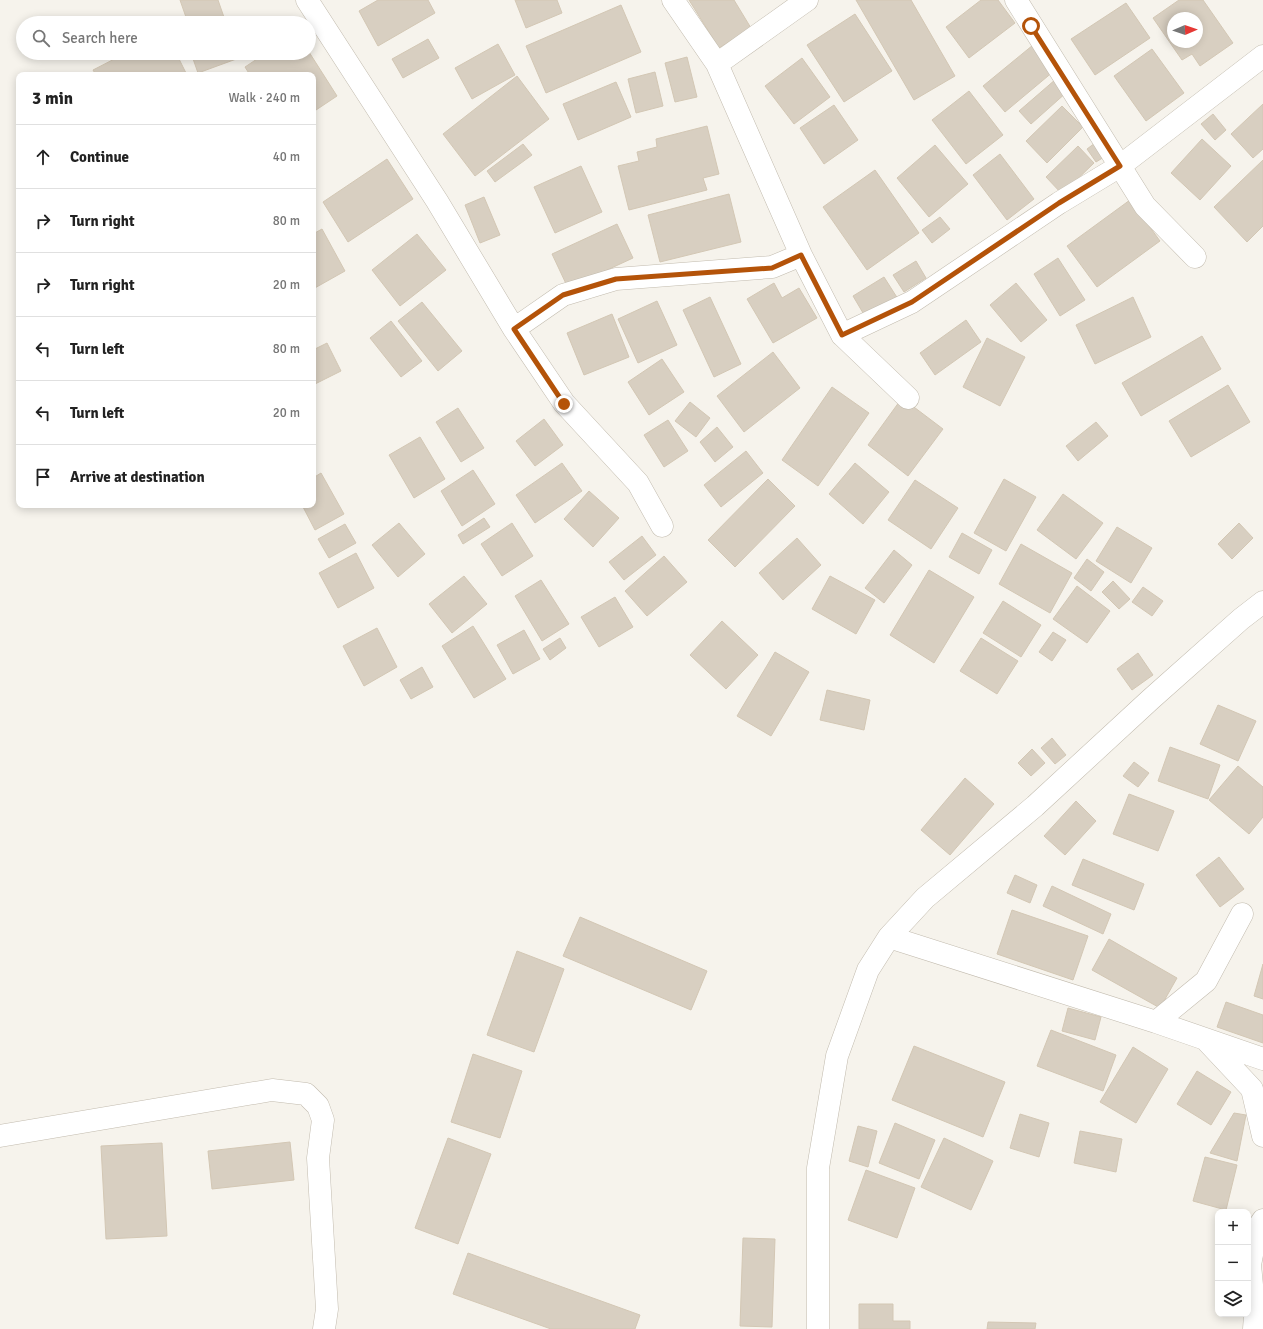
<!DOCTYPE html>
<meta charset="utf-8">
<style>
:root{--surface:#fff;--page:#f2f2f2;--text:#222;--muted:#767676;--line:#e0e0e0}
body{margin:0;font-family:Signika,sans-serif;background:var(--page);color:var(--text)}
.controls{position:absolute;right:12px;bottom:12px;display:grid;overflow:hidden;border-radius:8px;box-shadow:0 2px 10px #0003}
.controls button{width:36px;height:36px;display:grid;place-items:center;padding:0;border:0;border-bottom:1px solid var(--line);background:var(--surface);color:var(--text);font:20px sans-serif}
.compass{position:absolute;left:1167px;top:12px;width:36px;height:36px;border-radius:50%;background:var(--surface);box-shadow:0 2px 10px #0003;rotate:88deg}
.stop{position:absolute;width:12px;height:12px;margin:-9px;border:3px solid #b45309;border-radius:50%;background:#fff}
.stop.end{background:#b45309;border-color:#fff;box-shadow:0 1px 4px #0008}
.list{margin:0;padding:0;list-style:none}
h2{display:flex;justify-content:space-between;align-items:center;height:52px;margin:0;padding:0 16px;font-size:17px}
h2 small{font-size:13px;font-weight:400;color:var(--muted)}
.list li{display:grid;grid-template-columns:26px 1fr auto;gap:12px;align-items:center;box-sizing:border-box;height:64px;padding:0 16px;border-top:1px solid var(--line)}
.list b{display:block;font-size:15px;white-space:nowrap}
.list em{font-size:13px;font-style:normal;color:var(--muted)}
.icon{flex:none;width:22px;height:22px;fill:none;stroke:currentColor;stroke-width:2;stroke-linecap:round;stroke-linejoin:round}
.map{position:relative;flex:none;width:1263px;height:1329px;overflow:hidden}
.search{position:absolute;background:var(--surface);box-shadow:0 2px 10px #0003;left:16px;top:16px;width:300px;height:44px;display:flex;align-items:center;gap:10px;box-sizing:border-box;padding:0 14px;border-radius:22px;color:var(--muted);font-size:15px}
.panel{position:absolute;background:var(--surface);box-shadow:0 2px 10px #0003;left:16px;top:72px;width:300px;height:436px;border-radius:8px}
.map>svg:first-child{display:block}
.building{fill:#d8cfc1;stroke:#d3c7b4;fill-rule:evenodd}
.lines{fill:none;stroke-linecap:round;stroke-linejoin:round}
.minor-casing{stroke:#c2bbae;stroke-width:23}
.minor{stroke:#fff;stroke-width:22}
.route{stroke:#b45309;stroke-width:5}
</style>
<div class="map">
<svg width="1263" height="1329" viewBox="0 0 1263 1329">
<rect width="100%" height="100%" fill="#f6f3ec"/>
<path class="building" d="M 180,0 L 218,0 L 226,23 L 188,23 Z
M 378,0 L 428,0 L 435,13 L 378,46 L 359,11 Z
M 515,0 L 557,0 L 562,13 L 526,28 Z
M 689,0 L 734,0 L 751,28 L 719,48 Z
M 856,0 L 911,0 L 955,76 L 914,100 Z
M 981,0 L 998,0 L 1015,23 L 969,58 L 946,27 Z
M 1179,0 L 1203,0 L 1233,43 L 1200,66 L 1192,54 L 1182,60 L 1153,18 ZM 1173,18 L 1197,18 L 1197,42 L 1173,42 Z
M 1126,3 L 1150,38 L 1095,75 L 1071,39 Z
M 621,5 L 641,52 L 546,93 L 526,46 Z
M 855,14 L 892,71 L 844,102 L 807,45 Z
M 428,39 L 439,58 L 403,78 L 392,59 Z
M 498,44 L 515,75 L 472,99 L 455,68 Z
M 1033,45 L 1054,71 L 1005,112 L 983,86 Z
M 1152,49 L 1184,93 L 1146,121 L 1114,76 Z
M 309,52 L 337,96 L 313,112 L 313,75 L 250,75 L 245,67 L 266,53 L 309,53 Z
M 126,53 L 176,53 L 187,75 L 96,75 L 93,70 Z
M 191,53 L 238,53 L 239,58 L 198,73 Z
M 687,57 L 697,97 L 675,102 L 665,63 Z
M 802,58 L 830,97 L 794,124 L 765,86 Z
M 655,72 L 663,106 L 636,113 L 628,79 Z
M 517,76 L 549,119 L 475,176 L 443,134 Z
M 1056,79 L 1067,92 L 1031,124 L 1019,111 Z
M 616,82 L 631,117 L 578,140 L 563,104 Z
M 969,91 L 1003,135 L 966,164 L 932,120 Z
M 1263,104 L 1263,149 L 1253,158 L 1231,134 Z
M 834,105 L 858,140 L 824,164 L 800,128 Z
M 1062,106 L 1083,127 L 1047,163 L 1026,141 Z
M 1213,114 L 1226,130 L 1215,140 L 1201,124 Z
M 707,126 L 719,174 L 703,178 L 707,190 L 629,210 L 618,166 L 639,161 L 637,152 L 657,147 L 656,139 Z
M 1202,139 L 1231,166 L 1200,200 L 1171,173 Z
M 1099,140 L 1109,154 L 1096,162 L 1087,149 Z
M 523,144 L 532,155 L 495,182 L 487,171 Z
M 935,145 L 968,184 L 929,217 L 897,178 Z
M 1078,146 L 1094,163 L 1062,194 L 1046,177 Z
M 1000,154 L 1034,199 L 1007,220 L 973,175 Z
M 387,159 L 413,199 L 348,242 L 323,202 Z
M 1263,160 L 1263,226 L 1247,242 L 1214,207 Z
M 581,166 L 602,212 L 555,233 L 534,187 Z
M 875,170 L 919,233 L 867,270 L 823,207 Z
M 729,194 L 741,242 L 660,262 L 648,215 Z
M 484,197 L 500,235 L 480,243 L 465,205 Z
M 1130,200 L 1160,241 L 1097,287 L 1067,246 Z
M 940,217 L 950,229 L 932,243 L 922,230 Z
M 617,224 L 633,258 L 568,288 L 552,254 Z
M 322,229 L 345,271 L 313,289 L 313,234 Z
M 417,234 L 446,270 L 400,306 L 372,270 Z
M 1058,258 L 1085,300 L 1060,316 L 1034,274 Z
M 916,261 L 926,278 L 904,292 L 893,275 Z
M 884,277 L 898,299 L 866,318 L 853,296 Z
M 774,283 L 782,298 L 799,288 L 817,318 L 773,343 L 747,299 Z
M 1016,283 L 1047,320 L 1021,342 L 990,305 Z
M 710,297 L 741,364 L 714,377 L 683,310 Z
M 1133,297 L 1151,337 L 1095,364 L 1076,325 Z
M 657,301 L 677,345 L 638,363 L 618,319 Z
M 422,302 L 462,351 L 438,371 L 398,321 Z
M 612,314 L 629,357 L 584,375 L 567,333 Z
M 966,320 L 981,342 L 935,375 L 920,353 Z
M 391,321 L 422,361 L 401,377 L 370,338 Z
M 1202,336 L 1221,369 L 1141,416 L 1122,383 Z
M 987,338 L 1025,357 L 1000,406 L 963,387 Z
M 327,343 L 341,371 L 313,385 L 313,350 Z
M 773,352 L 800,388 L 744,432 L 717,396 Z
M 662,359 L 684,392 L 649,415 L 628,382 Z
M 1228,385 L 1250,422 L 1191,457 L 1169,421 Z
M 832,387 L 869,413 L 818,486 L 782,460 Z
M 902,398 L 943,429 L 908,476 L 868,445 Z
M 690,402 L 710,418 L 696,437 L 675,421 Z
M 458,408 L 484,448 L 461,462 L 436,422 Z
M 544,419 L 563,445 L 535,466 L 516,441 Z
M 668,420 L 688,451 L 664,467 L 644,435 Z
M 1096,422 L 1108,436 L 1078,461 L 1066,446 Z
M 717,427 L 733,447 L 715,462 L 700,442 Z
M 420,437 L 445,479 L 414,498 L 389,455 Z
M 746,451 L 763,473 L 721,507 L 704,485 Z
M 562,463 L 582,491 L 535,523 L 516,495 Z
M 855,463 L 889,492 L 863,524 L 829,494 Z
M 473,470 L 495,504 L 462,526 L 441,491 Z
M 321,473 L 344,514 L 315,530 L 302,505 L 313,505 L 313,478 Z
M 768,479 L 795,506 L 735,567 L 708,540 Z
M 1004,479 L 1036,497 L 1006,551 L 974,533 Z
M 915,480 L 958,508 L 931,549 L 888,520 Z
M 589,491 L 619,518 L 593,547 L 564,519 Z
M 1063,494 L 1103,523 L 1076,559 L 1037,530 Z
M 484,518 L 490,527 L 463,544 L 458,535 Z
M 399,523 L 425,554 L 398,577 L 372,545 Z
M 512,523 L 533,556 L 502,576 L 481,544 Z
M 1239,523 L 1253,538 L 1232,559 L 1218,544 Z
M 345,524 L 356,543 L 329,558 L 318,539 Z
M 1117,527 L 1152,548 L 1131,583 L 1096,561 Z
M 962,533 L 992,550 L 979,574 L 949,557 Z
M 642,536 L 656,555 L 624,580 L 609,562 Z
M 797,538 L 821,565 L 783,600 L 759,573 Z
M 1021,544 L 1072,573 L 1050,613 L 999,584 Z
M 894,550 L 912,565 L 884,603 L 865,588 Z
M 356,553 L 374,588 L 338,608 L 319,573 Z
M 664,556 L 687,582 L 647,616 L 625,591 Z
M 1087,559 L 1104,572 L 1091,591 L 1074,578 Z
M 929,570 L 974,597 L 934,663 L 890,635 Z
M 464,576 L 487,604 L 452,633 L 429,604 Z
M 830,576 L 875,600 L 856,634 L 812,609 Z
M 541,580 L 569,624 L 542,641 L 515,596 Z
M 1113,581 L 1130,599 L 1119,609 L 1102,592 Z
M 1077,586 L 1110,611 L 1087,643 L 1053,619 Z
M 1143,587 L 1163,601 L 1152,616 L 1132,602 Z
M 615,597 L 633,627 L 599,647 L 581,617 Z
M 1003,601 L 1041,625 L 1021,657 L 983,633 Z
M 722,621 L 758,655 L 726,689 L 690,655 Z
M 473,626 L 506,679 L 474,698 L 442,646 Z
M 377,628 L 397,667 L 364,686 L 343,646 Z
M 524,630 L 540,659 L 513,674 L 497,645 Z
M 1053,632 L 1066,640 L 1052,661 L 1039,652 Z
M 560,638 L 566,648 L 550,660 L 543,649 Z
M 981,638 L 1018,661 L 997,694 L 960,671 Z
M 775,652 L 809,672 L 771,736 L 737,716 Z
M 1138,653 L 1153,675 L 1132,690 L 1117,669 Z
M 422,667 L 433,687 L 411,699 L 400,680 Z
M 827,690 L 870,700 L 864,730 L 820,720 Z
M 1218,705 L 1256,721 L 1238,761 L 1200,744 Z
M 1052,738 L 1066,755 L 1055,764 L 1041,748 Z
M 1170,747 L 1220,765 L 1208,799 L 1158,781 Z
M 1032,749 L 1045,763 L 1031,776 L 1018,763 Z
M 1134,762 L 1149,773 L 1138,787 L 1123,776 Z
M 1238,766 L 1263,787 L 1263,817 L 1249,834 L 1209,800 Z
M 965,778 L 994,804 L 950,855 L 921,830 Z
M 1129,794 L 1174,811 L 1158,851 L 1113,834 Z
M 1076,801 L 1096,821 L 1065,855 L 1044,836 Z
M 1219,857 L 1244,889 L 1220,907 L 1196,875 Z
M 1083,859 L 1144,884 L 1134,910 L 1072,885 Z
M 1015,875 L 1037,885 L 1030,903 L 1007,893 Z
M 1052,886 L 1111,914 L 1103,934 L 1043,906 Z
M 1012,910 L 1088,936 L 1073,980 L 997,954 Z
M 580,917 L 707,971 L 691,1010 L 563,956 Z
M 1109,939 L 1177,978 L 1160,1008 L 1092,970 Z
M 517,951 L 564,969 L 534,1052 L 487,1035 Z
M 1263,964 L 1263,999 L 1254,996 Z
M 1226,1002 L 1263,1015 L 1263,1043 L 1217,1027 Z
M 1068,1008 L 1101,1017 L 1095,1040 L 1062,1031 Z
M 1051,1030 L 1116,1055 L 1103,1091 L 1037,1066 Z
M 914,1046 L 1005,1082 L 983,1137 L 892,1100 Z
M 1133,1047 L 1168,1069 L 1136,1123 L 1100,1102 Z
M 473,1054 L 522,1071 L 500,1138 L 451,1122 Z
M 1197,1071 L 1231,1092 L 1211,1125 L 1177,1104 Z
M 1234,1113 L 1246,1115 L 1237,1161 L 1210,1153 Z
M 1020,1114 L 1049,1123 L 1039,1157 L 1010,1148 Z
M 895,1123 L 935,1140 L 919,1179 L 879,1163 Z
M 858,1126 L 877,1131 L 868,1167 L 849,1161 Z
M 1080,1131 L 1122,1139 L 1116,1172 L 1074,1163 Z
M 448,1138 L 491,1154 L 458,1244 L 415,1228 Z
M 944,1138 L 993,1161 L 971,1210 L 921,1187 Z
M 290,1142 L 294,1180 L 212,1189 L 208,1151 Z
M 162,1143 L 167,1236 L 106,1239 L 101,1146 Z
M 1205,1157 L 1237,1165 L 1226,1210 L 1193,1201 Z
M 866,1170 L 915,1188 L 897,1238 L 848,1220 Z
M 743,1238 L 775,1239 L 772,1327 L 740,1326 Z
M 468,1253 L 640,1315 L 635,1329 L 551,1329 L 453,1294 Z
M 859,1304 L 893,1304 L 893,1321 L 910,1321 L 910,1329 L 859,1329 Z
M 988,1322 L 1036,1323 L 1035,1329 L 987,1329 Z"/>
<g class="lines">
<defs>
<path id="minor" d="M 307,0 L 437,201 L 514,329 L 564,403 L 638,483 L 662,526
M 673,0 L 717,64 L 801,255 L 842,335 L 908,398
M 1016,0 L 1145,206 L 1195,257
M 717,64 L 807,0
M 514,329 L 563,295 L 616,279 L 772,267 L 801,255
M 842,335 L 912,302 L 1059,203 L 1120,166 L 1263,56
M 889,937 L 1156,1022 L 1263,1059
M 1156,1022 L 1206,981 L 1242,914
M 1206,1040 L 1252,1089 L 1263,1136
M 0,1136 L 272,1090 L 306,1094 L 318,1106 L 323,1120 L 318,1158 L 327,1309 L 324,1329
M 818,1329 L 818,1168 L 837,1056 L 868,970 L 889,937 L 925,898 L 1035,806 L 1151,699 L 1241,619 L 1263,602
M 1254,1329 L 1255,1315 L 1250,1265 L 1257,1229 L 1263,1220"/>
</defs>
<use href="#minor" class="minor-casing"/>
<use href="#minor" class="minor"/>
</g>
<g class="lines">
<path class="route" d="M 564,404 L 514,329 L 563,295 L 616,279 L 772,268 L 801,255 L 842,335 L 912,302 L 1059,203 L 1120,166 L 1031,26"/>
</g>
</svg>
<div class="controls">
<button>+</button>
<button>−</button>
<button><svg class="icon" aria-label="layers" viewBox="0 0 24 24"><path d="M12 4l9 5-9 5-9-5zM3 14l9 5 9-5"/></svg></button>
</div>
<svg class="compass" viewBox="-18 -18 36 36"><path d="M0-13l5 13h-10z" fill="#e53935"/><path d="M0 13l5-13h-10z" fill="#767676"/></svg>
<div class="stop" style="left:1031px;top:26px"></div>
<div class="stop end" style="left:564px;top:404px"></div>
<div class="search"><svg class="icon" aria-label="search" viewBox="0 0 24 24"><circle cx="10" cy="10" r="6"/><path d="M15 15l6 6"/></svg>Search here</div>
<section class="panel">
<h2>3 min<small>Walk · 240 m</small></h2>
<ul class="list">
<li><svg class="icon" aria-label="ahead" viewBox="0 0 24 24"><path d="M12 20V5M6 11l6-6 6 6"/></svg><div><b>Continue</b></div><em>40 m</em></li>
<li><svg class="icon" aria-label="right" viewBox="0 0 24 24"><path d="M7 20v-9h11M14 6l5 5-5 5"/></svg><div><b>Turn right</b></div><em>80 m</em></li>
<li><svg class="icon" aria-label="right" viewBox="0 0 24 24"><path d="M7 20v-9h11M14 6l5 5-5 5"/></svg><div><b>Turn right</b></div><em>20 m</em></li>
<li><svg class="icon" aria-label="left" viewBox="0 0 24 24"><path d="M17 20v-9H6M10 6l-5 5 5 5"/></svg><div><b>Turn left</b></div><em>80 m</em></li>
<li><svg class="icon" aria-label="left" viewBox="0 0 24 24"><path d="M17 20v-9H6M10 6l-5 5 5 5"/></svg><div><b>Turn left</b></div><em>20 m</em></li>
<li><svg class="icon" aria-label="arrive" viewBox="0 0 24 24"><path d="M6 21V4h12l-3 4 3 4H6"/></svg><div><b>Arrive at destination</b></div></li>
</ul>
</section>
</div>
